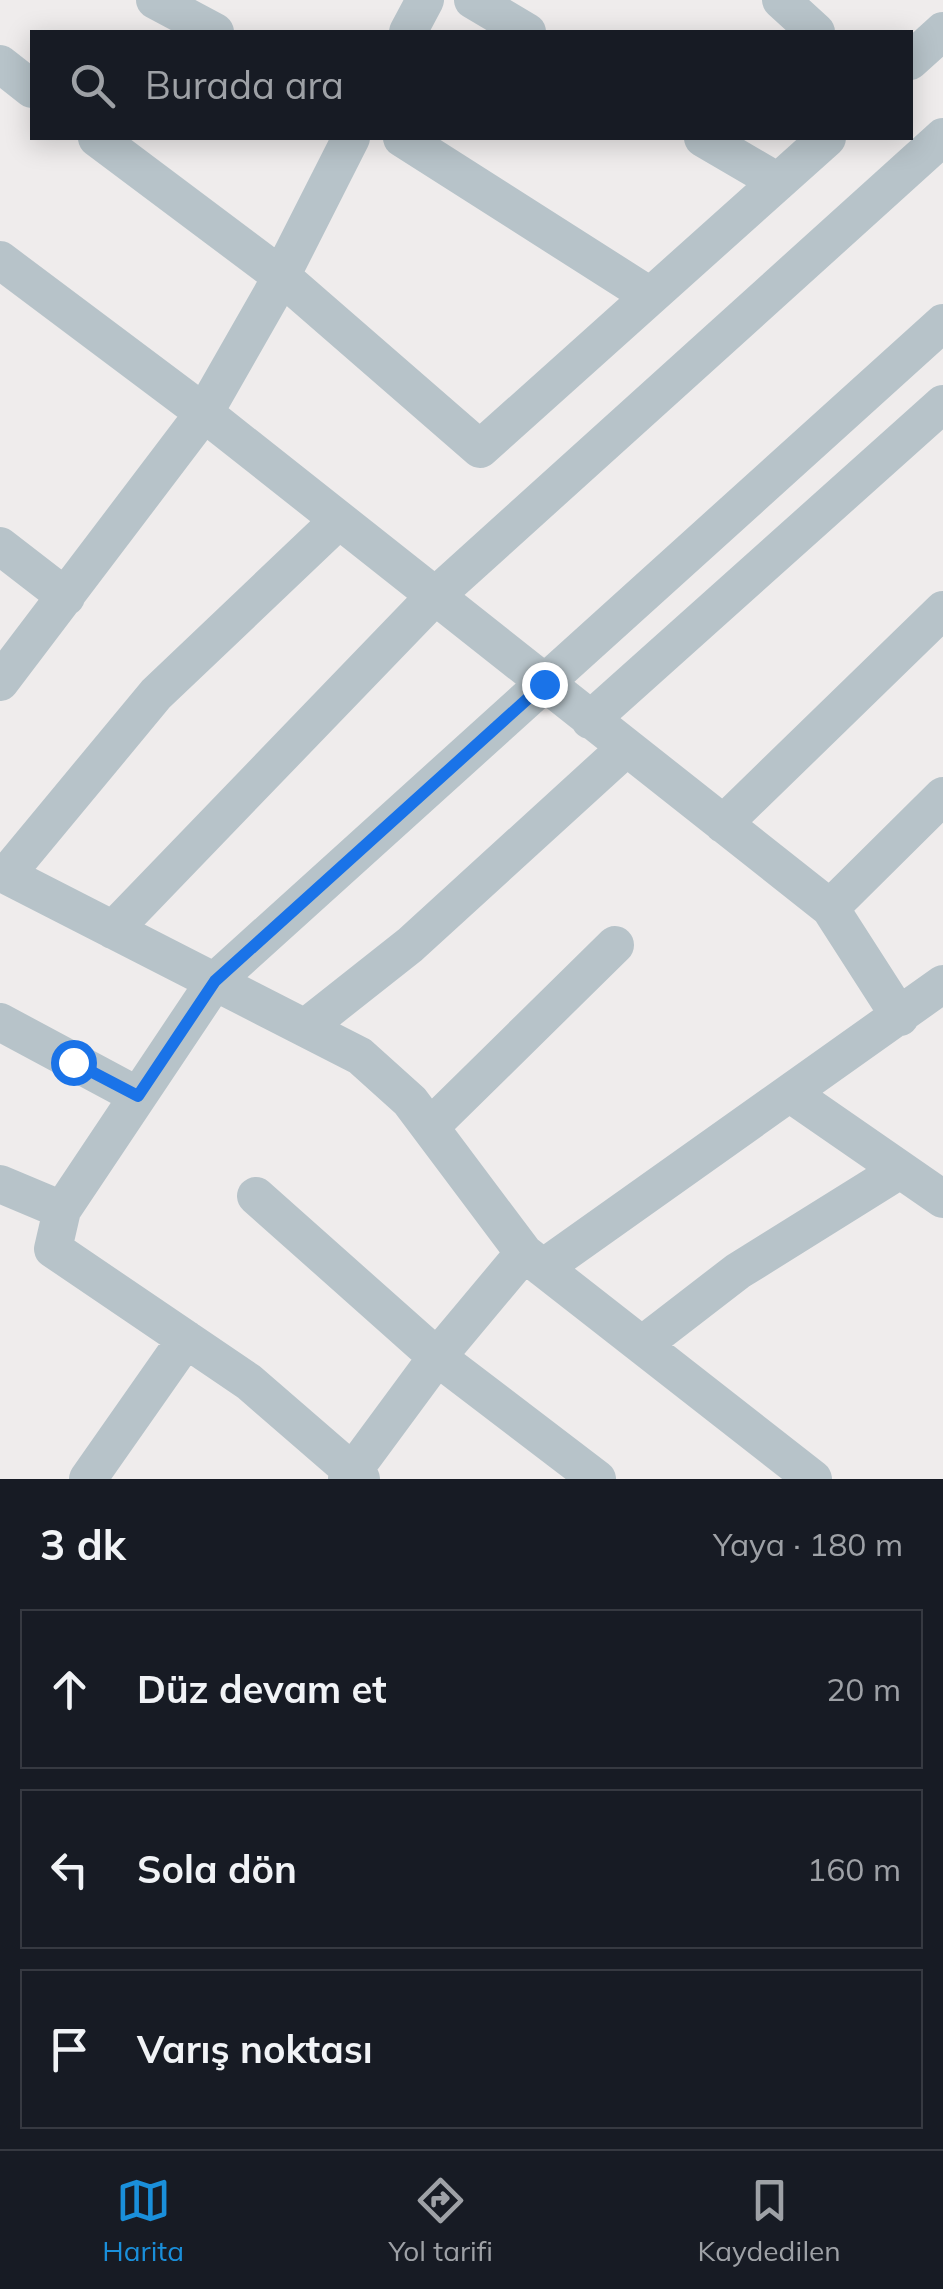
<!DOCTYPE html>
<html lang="tr">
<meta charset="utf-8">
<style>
:root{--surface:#171b24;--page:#20242c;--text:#f1f3f6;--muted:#9ea1a6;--line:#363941;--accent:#1a8fda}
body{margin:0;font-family:Mulish,sans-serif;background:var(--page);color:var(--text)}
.stop{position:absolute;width:30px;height:30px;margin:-22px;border:8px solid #1a73e8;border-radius:50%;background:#fff}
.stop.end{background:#1a73e8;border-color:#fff;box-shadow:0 2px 10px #0008}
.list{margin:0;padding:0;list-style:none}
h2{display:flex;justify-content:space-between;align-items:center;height:130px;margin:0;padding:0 40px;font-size:42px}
h2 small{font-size:32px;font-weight:400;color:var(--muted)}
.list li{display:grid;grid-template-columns:65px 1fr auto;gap:30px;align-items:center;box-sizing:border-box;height:160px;margin:0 20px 20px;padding:0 20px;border:2px solid var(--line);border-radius:0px}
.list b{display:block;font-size:38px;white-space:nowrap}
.list em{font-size:32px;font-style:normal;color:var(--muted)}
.icon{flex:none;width:55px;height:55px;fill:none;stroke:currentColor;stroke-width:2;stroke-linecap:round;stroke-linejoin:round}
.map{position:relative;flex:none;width:943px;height:1479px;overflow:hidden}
.search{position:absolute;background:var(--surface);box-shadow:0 5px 25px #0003;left:30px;right:30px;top:30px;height:110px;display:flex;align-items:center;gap:25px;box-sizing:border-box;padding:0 35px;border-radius:0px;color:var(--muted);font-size:38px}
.sheet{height:670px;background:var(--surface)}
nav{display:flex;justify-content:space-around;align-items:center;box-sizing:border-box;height:140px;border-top:2px solid var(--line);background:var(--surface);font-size:28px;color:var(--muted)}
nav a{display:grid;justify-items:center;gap:5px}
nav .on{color:var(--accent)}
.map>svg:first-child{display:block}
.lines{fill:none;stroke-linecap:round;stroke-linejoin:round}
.minor{stroke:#b7c3c9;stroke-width:38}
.route{stroke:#1a73e8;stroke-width:12}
</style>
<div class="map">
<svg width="943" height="1479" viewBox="0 0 943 1479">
<rect width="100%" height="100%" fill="#efecec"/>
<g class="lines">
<path class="minor" d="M 155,0 L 215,32
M 473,0 L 527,32
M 781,0 L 816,32
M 408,32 L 425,0
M 910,61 L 943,31
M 0,64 L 32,89
M 97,138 L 281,276 L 480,449 L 827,138
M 402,138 L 650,296
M 703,138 L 778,182
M 0,260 L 204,413 L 830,908 L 900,1017
M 0,546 L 66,597
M 0,682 L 204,413 L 273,292 L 351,138
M 590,720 L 943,404
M 723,824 L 943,610
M 0,872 L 360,1056 L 410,1101 L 524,1253 L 813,1479
M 6,875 L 156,694 L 339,520
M 830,908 L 943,796
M 113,930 L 434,597 L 943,137
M 0,1022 L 138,1096
M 305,1028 L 410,945 L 626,748
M 791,1094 L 943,1199
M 430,1127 L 615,945
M 0,1184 L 62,1210
M 256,1196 L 437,1357 L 597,1479
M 543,1268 L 943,984
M 642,1345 L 738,1271 L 900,1170
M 88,1479 L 186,1339
M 347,1479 L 437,1357 L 524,1253
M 361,1479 L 249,1382 L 53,1249 L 62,1210 L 215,981 L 943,323"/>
</g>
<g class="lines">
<path class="route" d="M 73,1062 L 138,1096 L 215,981 L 544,684"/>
</g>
</svg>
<div class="stop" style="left:73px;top:1062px"></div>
<div class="stop end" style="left:544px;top:684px"></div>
<div class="search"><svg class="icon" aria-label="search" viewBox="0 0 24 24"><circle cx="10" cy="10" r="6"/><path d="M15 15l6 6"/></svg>Burada ara</div>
</div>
<section class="sheet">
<h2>3 dk<small>Yaya · 180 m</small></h2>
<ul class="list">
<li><svg class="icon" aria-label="ahead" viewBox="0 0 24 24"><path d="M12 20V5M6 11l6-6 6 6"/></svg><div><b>Düz devam et</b></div><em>20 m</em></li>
<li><svg class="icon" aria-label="left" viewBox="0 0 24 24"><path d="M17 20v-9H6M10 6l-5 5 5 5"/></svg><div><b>Sola dön</b></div><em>160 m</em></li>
<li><svg class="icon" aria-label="arrive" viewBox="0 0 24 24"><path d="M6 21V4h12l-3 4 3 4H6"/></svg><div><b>Varış noktası</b></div></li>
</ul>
</section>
<nav>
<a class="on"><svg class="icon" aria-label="map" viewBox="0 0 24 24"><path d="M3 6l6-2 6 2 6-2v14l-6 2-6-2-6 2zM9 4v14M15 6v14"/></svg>Harita</a>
<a><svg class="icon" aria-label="directions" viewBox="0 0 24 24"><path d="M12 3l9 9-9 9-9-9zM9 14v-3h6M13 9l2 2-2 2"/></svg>Yol tarifi</a>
<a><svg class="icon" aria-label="saved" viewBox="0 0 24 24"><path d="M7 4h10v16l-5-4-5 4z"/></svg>Kaydedilen</a>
</nav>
